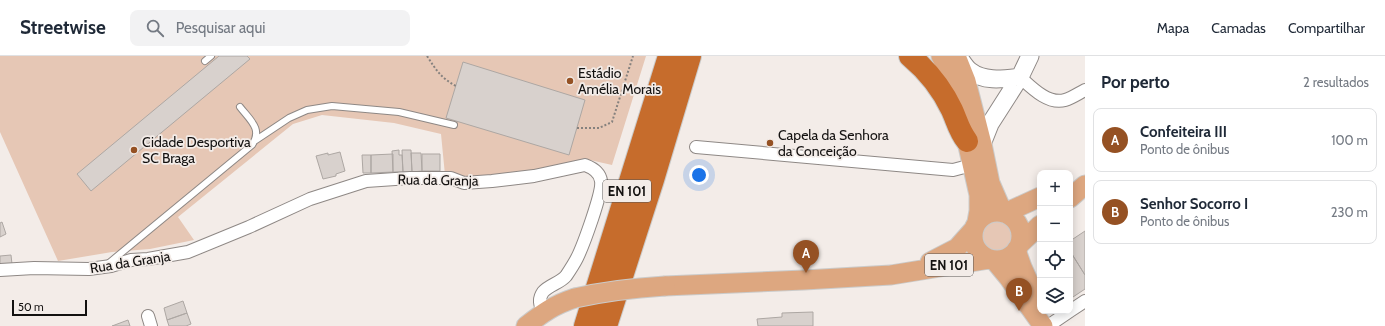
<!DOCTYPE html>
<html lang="pt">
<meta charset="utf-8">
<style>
:root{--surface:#fff;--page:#f2f2f3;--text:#1f2937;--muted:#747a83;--line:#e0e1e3;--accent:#955123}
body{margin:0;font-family:Cabin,sans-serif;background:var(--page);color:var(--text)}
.controls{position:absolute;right:12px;bottom:12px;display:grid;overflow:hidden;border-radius:8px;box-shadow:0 2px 10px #0003}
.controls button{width:36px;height:36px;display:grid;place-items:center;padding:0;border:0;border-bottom:1px solid var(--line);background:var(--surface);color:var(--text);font:20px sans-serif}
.scale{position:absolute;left:12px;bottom:10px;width:75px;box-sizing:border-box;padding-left:4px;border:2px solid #131110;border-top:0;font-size:11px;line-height:14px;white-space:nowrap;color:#131110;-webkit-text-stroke:3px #f3ece8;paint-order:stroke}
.you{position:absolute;left:699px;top:119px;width:14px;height:14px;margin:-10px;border:3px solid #fff;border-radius:50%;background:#1a73e8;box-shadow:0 0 0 6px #1a73e833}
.badge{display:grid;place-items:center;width:26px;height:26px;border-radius:50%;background:var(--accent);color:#fff;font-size:13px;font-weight:700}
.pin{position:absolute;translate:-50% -33px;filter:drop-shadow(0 1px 2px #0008)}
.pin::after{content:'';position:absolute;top:21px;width:14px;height:12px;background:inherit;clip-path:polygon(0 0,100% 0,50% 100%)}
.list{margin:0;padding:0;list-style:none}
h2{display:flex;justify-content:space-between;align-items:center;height:52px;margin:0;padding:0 16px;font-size:17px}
h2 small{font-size:13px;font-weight:400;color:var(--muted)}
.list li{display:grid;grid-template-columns:26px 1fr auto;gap:12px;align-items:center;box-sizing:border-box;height:64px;margin:0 8px 8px;padding:0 8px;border:1px solid var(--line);border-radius:8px}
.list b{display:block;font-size:15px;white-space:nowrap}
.list p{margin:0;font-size:13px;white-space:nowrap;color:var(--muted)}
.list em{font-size:13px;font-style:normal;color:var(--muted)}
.icon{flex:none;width:22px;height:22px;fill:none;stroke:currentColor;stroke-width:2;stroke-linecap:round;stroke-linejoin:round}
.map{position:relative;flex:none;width:1085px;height:270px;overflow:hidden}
header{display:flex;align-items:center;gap:24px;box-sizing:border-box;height:56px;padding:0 20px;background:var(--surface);border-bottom:1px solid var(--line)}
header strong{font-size:19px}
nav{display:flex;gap:22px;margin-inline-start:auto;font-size:14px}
.search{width:280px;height:36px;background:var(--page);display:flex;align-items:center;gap:10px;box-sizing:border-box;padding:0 14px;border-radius:8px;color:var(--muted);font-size:15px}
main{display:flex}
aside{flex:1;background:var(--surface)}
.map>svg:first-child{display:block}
.green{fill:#e6c7b5}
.building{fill:#d8d1cd;stroke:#ada7a3}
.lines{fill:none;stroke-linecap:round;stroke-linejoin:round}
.lane-casing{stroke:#8e8885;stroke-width:8}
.street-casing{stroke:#8e8885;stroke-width:14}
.secondary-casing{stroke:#8e8885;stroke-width:19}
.primary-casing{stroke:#cbcbca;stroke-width:21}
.highway-casing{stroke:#cbcbca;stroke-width:24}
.path{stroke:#85817e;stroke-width:2;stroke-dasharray:2 2;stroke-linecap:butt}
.lane{stroke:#fff;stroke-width:6}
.street{stroke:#fff;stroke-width:12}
.secondary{stroke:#fff;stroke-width:17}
.primary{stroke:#dda780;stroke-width:19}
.highway{stroke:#c66c2c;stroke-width:22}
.primary-bridge-casing{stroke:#cbcbca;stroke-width:21;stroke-linecap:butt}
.primary-bridge{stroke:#dda780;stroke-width:19}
.poi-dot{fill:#955123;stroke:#f3ece8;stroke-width:1.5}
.labels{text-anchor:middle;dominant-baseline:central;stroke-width:3.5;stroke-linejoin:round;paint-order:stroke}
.shield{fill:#f3ece8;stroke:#565351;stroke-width:1}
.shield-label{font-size:13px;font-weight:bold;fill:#131110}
.poi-label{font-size:14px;fill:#131110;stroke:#f3ece8;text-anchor:start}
.street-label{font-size:14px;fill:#131110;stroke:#f3ece8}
</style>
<header>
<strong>Streetwise</strong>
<div class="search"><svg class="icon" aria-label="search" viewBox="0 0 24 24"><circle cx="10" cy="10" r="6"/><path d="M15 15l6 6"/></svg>Pesquisar aqui</div>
<nav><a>Mapa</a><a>Camadas</a><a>Compartilhar</a></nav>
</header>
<main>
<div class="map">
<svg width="1085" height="270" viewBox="0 0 1085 270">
<rect width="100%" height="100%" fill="#f3ece8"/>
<path class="green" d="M 0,0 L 646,0 L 612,109 L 590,104 L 572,109 L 487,123 L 445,119 L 441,78 L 394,67 L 322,59 L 293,68 L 178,161 L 194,184 L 150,193 L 112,196 L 58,205 L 0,76 Z
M977 181a18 18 0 1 1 36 0a18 18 0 1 1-36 0Z"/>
<path class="building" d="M 219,0 L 247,0 L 250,3 L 91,135 L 77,118 Z
M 463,6 L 585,44 L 569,99 L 446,62 Z
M 399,94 L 399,99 L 402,99 L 403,116 L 393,116 L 392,95 Z
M 402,94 L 411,94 L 412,116 L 403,116 Z
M 340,96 L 345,115 L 336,118 L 336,120 L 323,123 L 316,100 L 328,97 L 328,99 Z
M 411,97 L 421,97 L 422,115 L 412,116 Z
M 393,98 L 393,116 L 371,117 L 371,99 Z
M 422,98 L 440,98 L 440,115 L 422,115 Z
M 362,99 L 371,99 L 371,117 L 363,117 Z
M 2,166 L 6,178 L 0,181 L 0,167 Z
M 1085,175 L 1085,219 L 1070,195 L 1070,185 Z
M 1070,195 L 1085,219 L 1085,233 L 1070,243 Z
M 11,199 L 12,208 L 0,210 L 0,200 Z
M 183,245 L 187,257 L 167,264 L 164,252 Z
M 813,256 L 813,270 L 758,270 L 757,263 L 782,261 L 782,257 Z
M 187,257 L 191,268 L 186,270 L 169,270 L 167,264 Z
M 128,264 L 130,270 L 112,270 Z"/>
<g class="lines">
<defs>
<path id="lane" d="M 205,5 L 211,0
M 256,84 L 289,62 L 307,54 L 332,50 L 399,56 L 454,69
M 109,207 L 252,89 C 263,73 250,64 240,51"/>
<path id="street" d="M 1020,21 C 1031,31 1048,49 1065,44 C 1072,42 1079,37 1085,34
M 696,91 L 953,114 L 972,109
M 0,214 L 34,212 L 89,213 L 111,210 L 131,204 L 148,203 L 188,196 L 249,171 L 310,143 L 366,125 L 410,122 L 451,122 L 464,127 L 492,125 L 534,120 L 585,109 C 593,112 600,116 601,125 C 603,136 583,190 577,202 C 574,208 570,214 566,220 C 560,227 549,229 543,236 C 538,243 540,249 543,256
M 1070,255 L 1085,245
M 148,260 L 151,270
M 1048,270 L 1070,255"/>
<path id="secondary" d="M 958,0 C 962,5 965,11 970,15 C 984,26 1003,23 1020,21
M 982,88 L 990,68 L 1020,21 L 1030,0"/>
<path id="primary" d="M 941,0 L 949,16 L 961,59 L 979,139 L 979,155 L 977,166
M 956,0 L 966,25 L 982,88 L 990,127 L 1003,157
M 1070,142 L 1085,129
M973 180a24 24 0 1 1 48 0a24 24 0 1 1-48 0Z
M 1005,157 L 1040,141
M 1021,187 L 1040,169
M 1016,194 L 1022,211 L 1039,249
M 994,204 L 1008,221 L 1043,270
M 930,206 L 957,192 L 973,174
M 665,230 L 804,224 L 891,219 L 989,203
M 526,270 C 544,256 554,249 575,242"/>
<path id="highway" d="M 910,0 C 928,15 942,33 952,54 C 957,65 959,75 967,85
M 585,270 L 669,0
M 606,270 L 653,124 L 690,0"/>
</defs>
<use href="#lane" class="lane-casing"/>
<use href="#street" class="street-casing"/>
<use href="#secondary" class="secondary-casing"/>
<use href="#primary" class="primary-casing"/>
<use href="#highway" class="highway-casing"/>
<path class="path" d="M 427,0 C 436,14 441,22 456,30
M 577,72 L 599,72 L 612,66 L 633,0"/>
<use href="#lane" class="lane"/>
<use href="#street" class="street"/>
<use href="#secondary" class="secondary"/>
<use href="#primary" class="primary"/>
<use href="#highway" class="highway"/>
<defs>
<path id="primary-bridge" d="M 575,242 C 606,235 633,232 665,230"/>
</defs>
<use href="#primary-bridge" class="primary-bridge-casing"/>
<use href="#primary-bridge" class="primary-bridge"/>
</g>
<g class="poi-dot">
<circle cx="570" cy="25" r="4"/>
<circle cx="770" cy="87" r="4"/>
<circle cx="134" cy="94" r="4"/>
</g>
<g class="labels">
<g class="shield">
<rect x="603" y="124" width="48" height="22" rx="3"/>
<rect x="925" y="198" width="48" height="22" rx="3"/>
</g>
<g class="shield-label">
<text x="627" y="135">EN 101</text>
<text x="949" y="209">EN 101</text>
</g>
<g class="poi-label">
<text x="578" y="17">Estádio<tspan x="578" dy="16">Amélia Morais</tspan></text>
<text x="778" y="79">Capela da Senhora<tspan x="778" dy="16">da Conceição</tspan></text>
<text x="142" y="86">Cidade Desportiva<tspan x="142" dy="16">SC Braga</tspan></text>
</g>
<g class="street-label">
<text transform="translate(438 124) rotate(1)">Rua da Granja</text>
<text transform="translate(130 206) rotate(-9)">Rua da Granja</text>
</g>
</g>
</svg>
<div class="controls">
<button>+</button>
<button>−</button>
<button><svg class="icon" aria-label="locate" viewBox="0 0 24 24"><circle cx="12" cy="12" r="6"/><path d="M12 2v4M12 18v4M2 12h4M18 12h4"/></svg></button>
<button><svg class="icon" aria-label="layers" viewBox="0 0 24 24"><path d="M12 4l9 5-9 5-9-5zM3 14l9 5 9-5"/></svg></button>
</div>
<div class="scale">50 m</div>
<div class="you"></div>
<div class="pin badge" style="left:806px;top:217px">A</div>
<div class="pin badge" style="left:1019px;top:255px">B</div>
</div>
<aside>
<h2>Por perto<small>2 resultados</small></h2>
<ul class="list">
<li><span class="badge">A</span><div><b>Confeiteira III</b><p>Ponto de ônibus</p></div><em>100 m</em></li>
<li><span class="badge">B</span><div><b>Senhor Socorro I</b><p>Ponto de ônibus</p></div><em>230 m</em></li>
</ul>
</aside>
</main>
